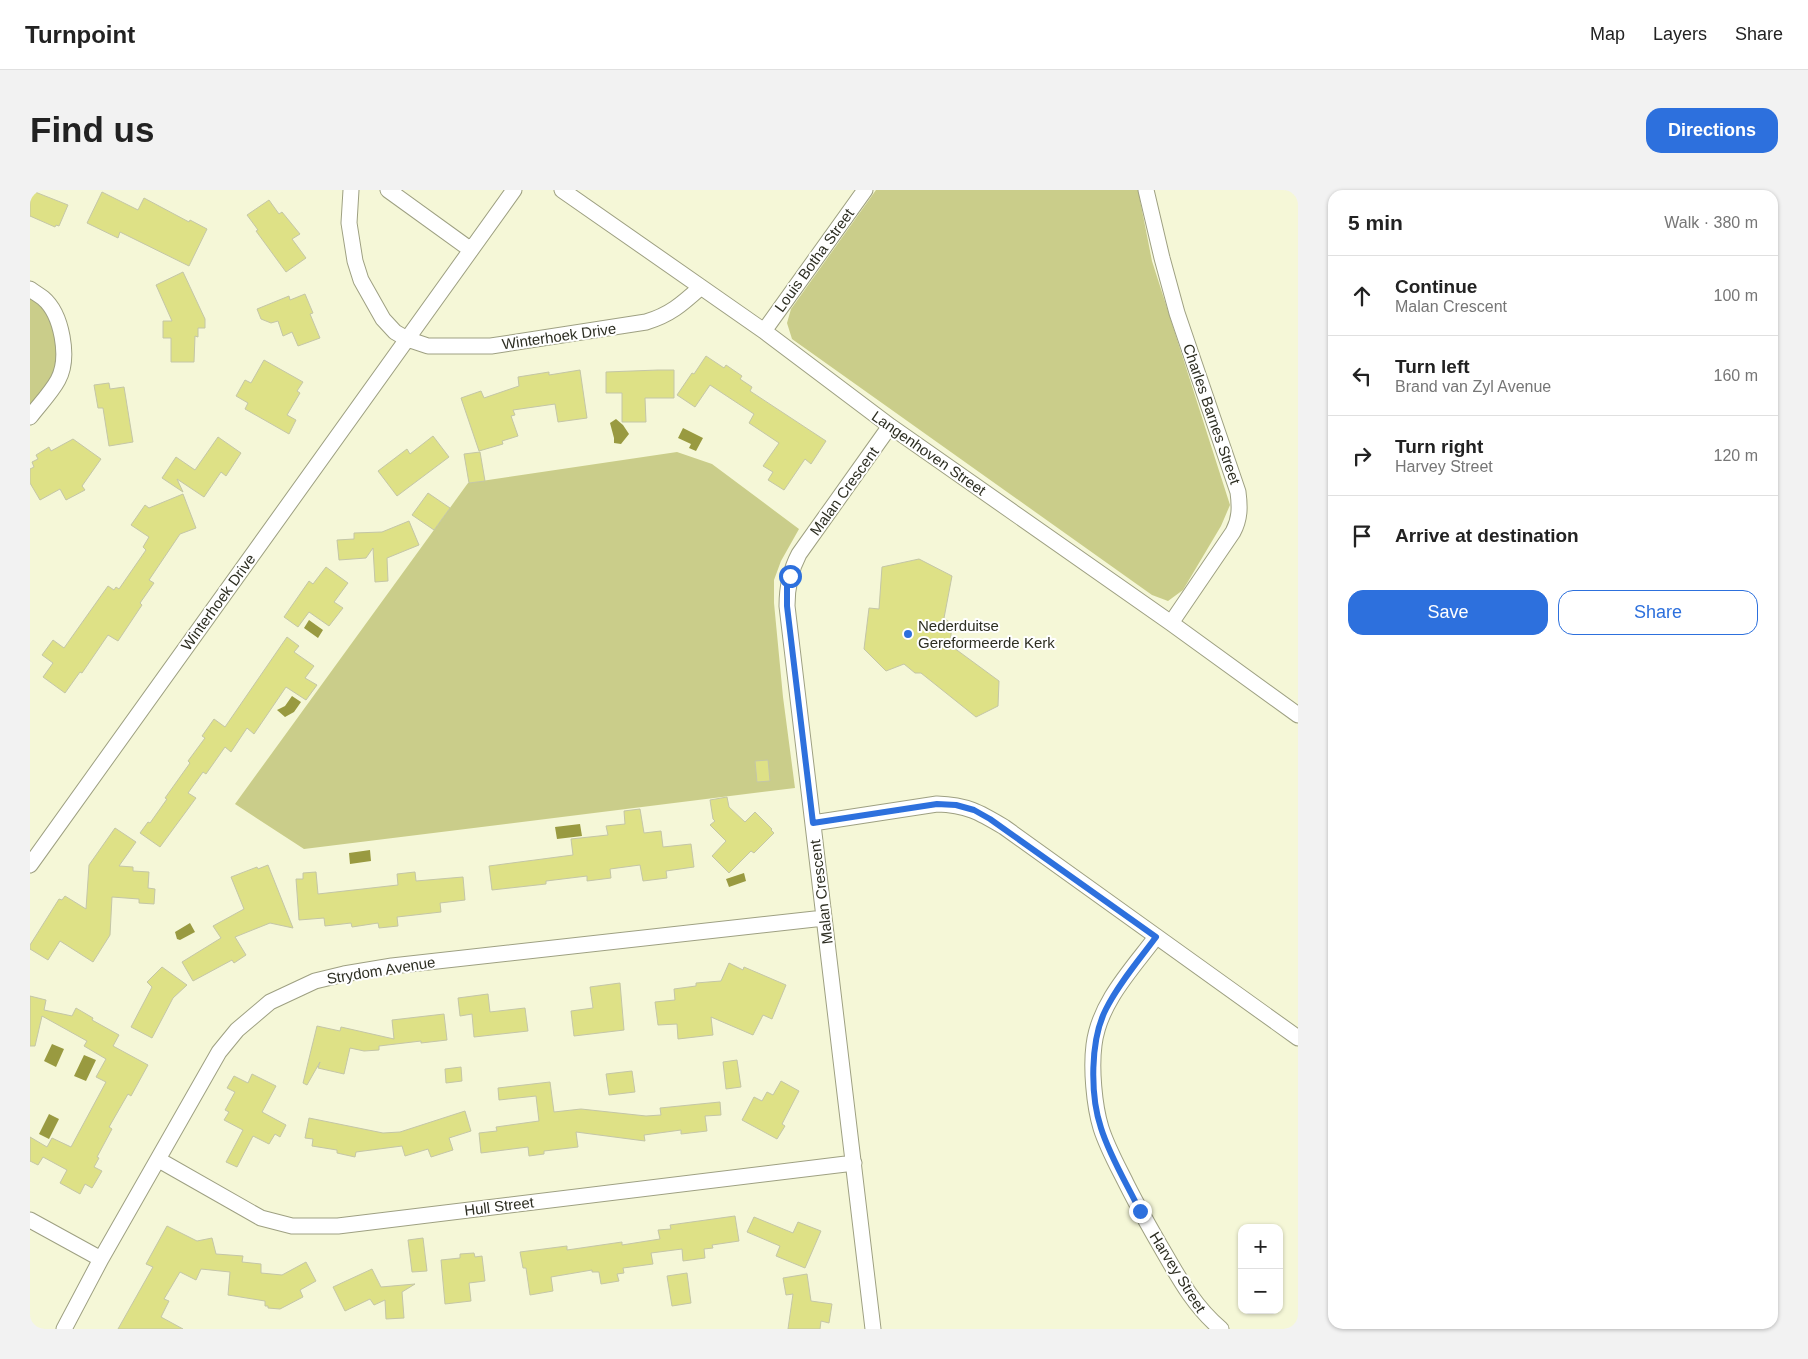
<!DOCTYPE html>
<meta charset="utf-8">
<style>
:root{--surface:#fff;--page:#f2f2f2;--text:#222;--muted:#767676;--line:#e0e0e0;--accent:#2d70dd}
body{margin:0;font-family:Helvetica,sans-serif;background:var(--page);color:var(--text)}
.controls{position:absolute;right:15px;bottom:15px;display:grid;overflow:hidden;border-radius:10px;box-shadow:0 1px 4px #0004}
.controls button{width:45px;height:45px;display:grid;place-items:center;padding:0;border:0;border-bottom:1px solid var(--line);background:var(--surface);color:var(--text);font:25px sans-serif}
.stop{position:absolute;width:15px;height:15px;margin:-11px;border:4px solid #2d70dd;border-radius:50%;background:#fff}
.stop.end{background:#2d70dd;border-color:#fff;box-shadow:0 1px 5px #0008}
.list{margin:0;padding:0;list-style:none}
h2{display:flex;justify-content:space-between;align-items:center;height:65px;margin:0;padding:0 20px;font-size:21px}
h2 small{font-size:16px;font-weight:400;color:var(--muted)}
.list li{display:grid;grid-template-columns:32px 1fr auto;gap:15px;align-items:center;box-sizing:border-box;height:80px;padding:0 20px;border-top:1px solid var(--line)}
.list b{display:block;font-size:19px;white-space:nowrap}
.list p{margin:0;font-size:16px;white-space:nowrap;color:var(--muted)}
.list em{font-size:16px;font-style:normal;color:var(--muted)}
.actions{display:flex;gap:10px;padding:15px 20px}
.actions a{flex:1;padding:11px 0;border:1px solid var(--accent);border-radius:15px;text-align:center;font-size:18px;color:var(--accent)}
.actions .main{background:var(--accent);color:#fff}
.icon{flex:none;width:28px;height:28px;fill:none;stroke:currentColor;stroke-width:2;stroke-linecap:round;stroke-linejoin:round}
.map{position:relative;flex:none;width:1268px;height:1139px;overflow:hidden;border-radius:15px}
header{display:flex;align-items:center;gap:30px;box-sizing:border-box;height:70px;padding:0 25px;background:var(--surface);border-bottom:1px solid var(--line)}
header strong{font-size:24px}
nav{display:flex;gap:28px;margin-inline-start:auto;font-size:18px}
.intro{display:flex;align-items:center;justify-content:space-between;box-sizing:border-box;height:120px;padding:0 30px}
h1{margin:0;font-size:35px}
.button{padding:12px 22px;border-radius:15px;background:var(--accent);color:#fff;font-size:18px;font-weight:700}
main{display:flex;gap:30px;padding:0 30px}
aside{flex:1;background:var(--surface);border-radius:15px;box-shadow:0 1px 4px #0004}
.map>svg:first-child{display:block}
.green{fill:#cacd8a}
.water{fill:#999a40}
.building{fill:#dee186;stroke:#c4c6a7}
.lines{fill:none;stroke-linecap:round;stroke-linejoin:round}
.street-casing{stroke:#9ea082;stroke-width:17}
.street{stroke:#fff;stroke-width:15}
.route{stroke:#2d70dd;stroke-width:6}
.poi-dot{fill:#2d70dd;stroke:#fff;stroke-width:2}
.labels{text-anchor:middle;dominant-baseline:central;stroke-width:4;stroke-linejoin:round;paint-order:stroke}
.street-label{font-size:15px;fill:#2d2e22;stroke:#fff}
.poi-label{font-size:15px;fill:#2d2e22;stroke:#fff;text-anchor:start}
</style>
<header>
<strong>Turnpoint</strong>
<nav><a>Map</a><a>Layers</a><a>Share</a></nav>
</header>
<div class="intro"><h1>Find us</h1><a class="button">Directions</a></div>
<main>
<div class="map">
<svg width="1268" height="1139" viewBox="0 0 1268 1139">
<rect width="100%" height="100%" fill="#f5f7d7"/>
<path class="green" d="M 846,0 L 1108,0 L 1122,71 L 1200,315 L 1191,336 L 1153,400 L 1138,411 L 1122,405 L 762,149 L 757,133 L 761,119 Z
M 0,104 L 27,124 L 34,177 L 0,223 Z
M 647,262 L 682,274 L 769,339 L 751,371 L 744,390 L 744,413 L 753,507 L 765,598 L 274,659 L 205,614 L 438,293 Z"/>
<path class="water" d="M 586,229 L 593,235 L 599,244 L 591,254 L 584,253 L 584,248 L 580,233 Z
M 653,238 L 673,248 L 666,261 L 659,258 L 661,254 L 648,248 Z
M 279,430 L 293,440 L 288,448 L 274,438 Z
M 262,506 L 271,512 L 264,522 L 255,527 L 247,520 L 255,516 Z
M 550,634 L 552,646 L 527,649 L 525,637 Z
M 340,660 L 341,671 L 320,674 L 319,663 Z
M 714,683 L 716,691 L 699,697 L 696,689 Z
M 160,733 L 165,742 L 150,750 L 147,749 L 145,742 Z
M 22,854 L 34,859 L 26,877 L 14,871 Z
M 54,865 L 66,870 L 56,891 L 44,886 Z
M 19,924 L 29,929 L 19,949 L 9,944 Z"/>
<path class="building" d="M 0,0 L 38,15 L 29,36 L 26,35 L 25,37 L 0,26 Z
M 72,2 L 108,20 L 114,8 L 159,32 L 160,30 L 177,39 L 159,76 L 90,42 L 88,48 L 57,33 Z
M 239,10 L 249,24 L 252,22 L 270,44 L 262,49 L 276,68 L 256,82 L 226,41 L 228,40 L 217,25 Z
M 153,82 L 175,129 L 175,138 L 168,138 L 168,147 L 165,146 L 164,172 L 141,172 L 141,148 L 133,148 L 133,131 L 142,131 L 126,95 Z
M 275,104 L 283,123 L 280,124 L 290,148 L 268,156 L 262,142 L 253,146 L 248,131 L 241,133 L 231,129 L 227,119 L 259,106 L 260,110 Z
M 676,166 L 694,178 L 696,175 L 712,186 L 710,189 L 722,197 L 720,201 L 796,251 L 781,274 L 775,269 L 754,300 L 738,290 L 743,282 L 733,276 L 749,253 L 719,233 L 724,224 L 680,195 L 665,217 L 647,205 L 662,183 L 664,184 Z
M 234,170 L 273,192 L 267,201 L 270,203 L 257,225 L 266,230 L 259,244 L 215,219 L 218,213 L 206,206 L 215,190 L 221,193 Z
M 550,180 L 557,228 L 528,232 L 525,214 L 483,220 L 485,225 L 481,226 L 488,246 L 472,251 L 473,254 L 449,261 L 431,208 L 451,201 L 454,208 L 489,196 L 488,187 L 519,182 L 519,185 Z
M 628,180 L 644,180 L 644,208 L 615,208 L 616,232 L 592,232 L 592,203 L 576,203 L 576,182 Z
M 79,193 L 80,199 L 94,197 L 103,252 L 79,256 L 73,218 L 68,218 L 64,195 Z
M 403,246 L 419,267 L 367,306 L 348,281 L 377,259 L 380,264 Z
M 188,247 L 211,263 L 196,286 L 191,282 L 174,307 L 147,289 L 153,302 L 132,288 L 146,267 L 165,280 Z
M 43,249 L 71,269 L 52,296 L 55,300 L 36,310 L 30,299 L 10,310 L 0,293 L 0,279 L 4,277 L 2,272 L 8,269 L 6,265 L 19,257 L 21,261 Z
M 450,262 L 455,291 L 439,293 L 434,264 Z
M 398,303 L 420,318 L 404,340 L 382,325 Z
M 153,304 L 166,338 L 150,344 L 119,390 L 124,393 L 110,413 L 112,415 L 88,451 L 78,445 L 52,483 L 50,482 L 35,503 L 13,487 L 23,473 L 12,465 L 23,450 L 34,458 L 78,396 L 84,400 L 86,397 L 89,399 L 116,360 L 113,357 L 119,347 L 101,335 L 115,315 L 119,318 Z
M 379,331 L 389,355 L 357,368 L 358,391 L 345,392 L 343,358 L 336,368 L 309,370 L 307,350 L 324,349 L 324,343 L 352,342 Z
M 889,369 L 922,386 L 914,428 L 922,434 L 920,455 L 969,491 L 968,516 L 946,527 L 891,483 L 885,483 L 874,474 L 856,481 L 834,459 L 839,418 L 849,419 L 852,377 Z
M 296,377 L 318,393 L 304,412 L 313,418 L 299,436 L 279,422 L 268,437 L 254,427 L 279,391 L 283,394 Z
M 257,447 L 269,456 L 264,462 L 284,476 L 275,488 L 287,495 L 276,510 L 256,497 L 224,544 L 217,538 L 201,562 L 195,557 L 176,584 L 173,582 L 158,603 L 166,608 L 130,657 L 110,643 L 118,632 L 120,633 L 137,609 L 135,608 L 160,573 L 158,571 L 175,548 L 172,546 L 184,529 L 195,537 Z
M 738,570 L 740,591 L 727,592 L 725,571 Z
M 697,607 L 699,617 L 715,632 L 725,622 L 742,639 L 741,640 L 744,643 L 724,663 L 721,661 L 699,683 L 682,666 L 696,651 L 680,635 L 685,631 L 683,629 L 680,610 Z
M 610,619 L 614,643 L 631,641 L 633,657 L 661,654 L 664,677 L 636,681 L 637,688 L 613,691 L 610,675 L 580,679 L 581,688 L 557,691 L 557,686 L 516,691 L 516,694 L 462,700 L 459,676 L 543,665 L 541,649 L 578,645 L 576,636 L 595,634 L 594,621 Z
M 85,638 L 106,652 L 89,676 L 103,677 L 103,681 L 119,682 L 118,698 L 125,699 L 124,714 L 109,713 L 109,709 L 82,707 L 80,745 L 63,772 L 30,751 L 18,770 L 0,759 L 0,755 L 29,709 L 32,710 L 35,706 L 56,719 L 59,675 Z
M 238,675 L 263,738 L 240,733 L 205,747 L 216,765 L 204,773 L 202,770 L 163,791 L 152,772 L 191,748 L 183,736 L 214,719 L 201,687 L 227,677 L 228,679 Z
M 286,682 L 288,704 L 368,695 L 367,684 L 385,682 L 386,691 L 433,687 L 435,710 L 410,713 L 411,722 L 367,727 L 368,736 L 349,738 L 348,733 L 322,737 L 321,733 L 295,736 L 294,728 L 269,730 L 266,689 L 273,689 L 273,683 Z
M 699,773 L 713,780 L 714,777 L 756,795 L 742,829 L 733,825 L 723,845 L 681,827 L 683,845 L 648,849 L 647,834 L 628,835 L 625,812 L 645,810 L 644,799 L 666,796 L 666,793 L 691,791 Z
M 132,777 L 157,795 L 143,808 L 122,848 L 101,837 L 122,797 L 117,792 Z
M 590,793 L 594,840 L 544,846 L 541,821 L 563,818 L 560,797 Z
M 458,804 L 460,822 L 495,818 L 498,841 L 444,847 L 442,824 L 430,826 L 428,808 Z
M 0,806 L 16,810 L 14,820 L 42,826 L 46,818 L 63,828 L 62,830 L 89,845 L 83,856 L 118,875 L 101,906 L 98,904 L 79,937 L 82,939 L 67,967 L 69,968 L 64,977 L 72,981 L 62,998 L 55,994 L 50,1004 L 30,993 L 37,980 L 13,967 L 8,975 L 0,971 L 0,947 L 17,957 L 22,948 L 41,957 L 76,892 L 66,887 L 76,869 L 54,856 L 57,851 L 12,826 L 5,856 L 0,856 Z
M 414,824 L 417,850 L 391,853 L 391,851 L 349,856 L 349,860 L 334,861 L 320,858 L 314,884 L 288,878 L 290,872 L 277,895 L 273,893 L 287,836 L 310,841 L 311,837 L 364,849 L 362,830 Z
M 707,870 L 711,897 L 696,899 L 693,872 Z
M 431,877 L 432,891 L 416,893 L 415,879 Z
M 602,881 L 605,902 L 579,905 L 576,884 Z
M 222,884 L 246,896 L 232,922 L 256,935 L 250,947 L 245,944 L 239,954 L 223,946 L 207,977 L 196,972 L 213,940 L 194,930 L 199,922 L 195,920 L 205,902 L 197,898 L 204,886 L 218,893 Z
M 751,891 L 769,901 L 752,934 L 755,936 L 747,949 L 712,930 L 724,907 L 732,911 L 737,902 L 743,905 Z
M 520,892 L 524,922 L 551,919 L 616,926 L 631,925 L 630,918 L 690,912 L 691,925 L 675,926 L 677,941 L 651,944 L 651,940 L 614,945 L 615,951 L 546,942 L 548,957 L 514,961 L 514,964 L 499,966 L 498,957 L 451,963 L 449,943 L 467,941 L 466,937 L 509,931 L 506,906 L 469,910 L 468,898 Z
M 435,921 L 441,941 L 419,948 L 423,960 L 401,967 L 398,959 L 375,966 L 372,956 L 326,962 L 325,967 L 307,963 L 307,960 L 282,956 L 283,949 L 275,948 L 279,928 L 353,943 L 370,942 Z
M 705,1026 L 709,1051 L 682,1055 L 683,1058 L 674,1059 L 675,1068 L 653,1071 L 652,1059 L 621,1063 L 623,1074 L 593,1078 L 594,1083 L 587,1084 L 589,1091 L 571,1094 L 569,1082 L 562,1082 L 562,1080 L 521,1087 L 523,1101 L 500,1105 L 496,1078 L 493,1078 L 490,1062 L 537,1056 L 537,1060 L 592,1052 L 592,1055 L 630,1049 L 628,1040 L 641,1039 L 640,1035 Z
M 724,1027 L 763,1043 L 768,1032 L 791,1041 L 775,1078 L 746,1066 L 750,1056 L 717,1042 Z
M 137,1036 L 167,1051 L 182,1048 L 186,1064 L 213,1066 L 212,1072 L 231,1074 L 231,1083 L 252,1085 L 276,1072 L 286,1091 L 270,1100 L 273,1107 L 250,1119 L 238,1118 L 238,1116 L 235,1116 L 235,1111 L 198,1105 L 200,1082 L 171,1079 L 166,1090 L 150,1082 L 134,1109 L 139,1111 L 131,1127 L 153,1139 L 88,1139 L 123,1077 L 116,1074 Z
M 393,1048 L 397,1081 L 382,1082 L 378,1050 Z
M 444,1063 L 445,1067 L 452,1066 L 455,1091 L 439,1093 L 441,1111 L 415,1114 L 411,1070 L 430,1068 L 430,1064 Z
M 342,1079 L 351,1097 L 385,1094 L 372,1102 L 374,1128 L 356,1129 L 355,1110 L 344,1115 L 340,1109 L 315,1121 L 303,1097 Z
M 657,1083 L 661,1113 L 642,1116 L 637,1086 Z
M 777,1084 L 781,1111 L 802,1114 L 799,1133 L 791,1131 L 790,1139 L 758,1139 L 763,1104 L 756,1105 L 753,1088 Z"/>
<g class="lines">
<defs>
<path id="street" d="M 321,0 L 319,33 L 325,71 L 331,90 L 353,129 L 365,142 L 377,149 L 398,156 L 461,156 L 616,132 C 640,125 652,114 671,97
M 358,0 L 441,60
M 532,0 L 734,141 L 860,236 L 1141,433 L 1268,525
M 1116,0 L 1132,68 L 1147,123 L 1208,302 C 1210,317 1210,329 1203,342 L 1141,433
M 0,99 C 4,102 9,105 13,108 C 32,124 40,168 28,190 C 21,203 9,215 0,227
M 734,141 L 835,0
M 783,633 L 907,614 C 937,615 949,622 974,637 L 1268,848
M 0,675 L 484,0
M 1126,747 C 1102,779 1069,813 1064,855 C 1061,878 1064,915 1071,938 C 1077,957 1087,975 1096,993 C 1108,1017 1121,1040 1135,1064 C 1151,1092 1166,1118 1191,1139
M 129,970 L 231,1028 L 262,1036 L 308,1036 L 824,973
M 0,1030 L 71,1069
M 34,1139 L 71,1069 L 189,862 L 207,840 L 240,812 L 285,791 L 314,784 L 362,776 L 794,728
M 843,1139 L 757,416 C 757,397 760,381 769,364 L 860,236"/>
</defs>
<use href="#street" class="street-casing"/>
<use href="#street" class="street"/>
</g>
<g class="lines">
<path class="route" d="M 760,386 L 757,396 L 757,416 L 783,633 L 907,614 L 926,615 L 944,620 L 960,629 L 1126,747 C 1109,770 1089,793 1076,819 C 1060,850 1060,905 1071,938 C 1080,967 1097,994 1110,1021"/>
</g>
<circle class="poi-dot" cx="878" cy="444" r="5"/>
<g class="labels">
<g class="street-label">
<text transform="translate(784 70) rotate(-54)">Louis Botha Street</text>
<text transform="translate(529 146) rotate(-8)">Winterhoek Drive</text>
<text transform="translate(1182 224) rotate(71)">Charles Barnes Street</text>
<text transform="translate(899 263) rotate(35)">Langenhoven Street</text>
<text transform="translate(814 301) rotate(-54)">Malan Crescent</text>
<text transform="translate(188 412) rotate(-54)">Winterhoek Drive</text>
<text transform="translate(791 702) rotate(-97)">Malan Crescent</text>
<text transform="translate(351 780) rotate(-9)">Strydom Avenue</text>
<text transform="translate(469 1016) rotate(-7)">Hull Street</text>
<text transform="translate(1148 1082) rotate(58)">Harvey Street</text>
</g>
<g class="poi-label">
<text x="888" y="435">Nederduitse<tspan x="888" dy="17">Gereformeerde Kerk</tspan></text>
</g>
</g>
</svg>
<div class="controls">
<button>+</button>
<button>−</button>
</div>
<div class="stop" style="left:760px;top:386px"></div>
<div class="stop end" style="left:1110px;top:1021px"></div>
</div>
<aside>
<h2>5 min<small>Walk · 380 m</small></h2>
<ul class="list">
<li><svg class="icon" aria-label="ahead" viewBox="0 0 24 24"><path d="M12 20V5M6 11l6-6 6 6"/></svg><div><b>Continue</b><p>Malan Crescent</p></div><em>100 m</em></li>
<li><svg class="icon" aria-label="left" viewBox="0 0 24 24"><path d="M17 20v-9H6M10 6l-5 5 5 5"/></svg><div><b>Turn left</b><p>Brand van Zyl Avenue</p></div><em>160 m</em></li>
<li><svg class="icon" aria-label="right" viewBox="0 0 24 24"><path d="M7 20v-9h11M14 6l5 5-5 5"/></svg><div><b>Turn right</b><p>Harvey Street</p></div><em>120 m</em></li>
<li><svg class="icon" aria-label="arrive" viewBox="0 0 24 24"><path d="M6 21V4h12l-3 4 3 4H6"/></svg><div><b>Arrive at destination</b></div></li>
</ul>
<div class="actions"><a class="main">Save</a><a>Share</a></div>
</aside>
</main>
